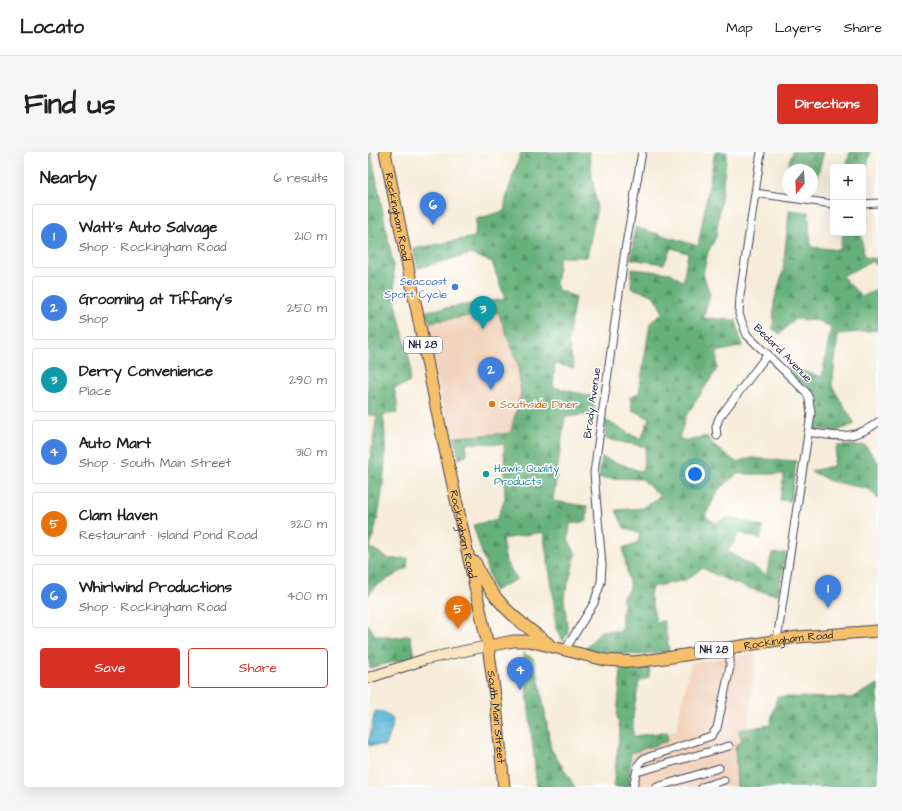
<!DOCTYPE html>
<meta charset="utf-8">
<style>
:root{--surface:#fff;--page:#f6f6f6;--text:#222;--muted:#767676;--line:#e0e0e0;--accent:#d93025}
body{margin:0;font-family:"Architects Daughter",sans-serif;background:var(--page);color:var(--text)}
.controls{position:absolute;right:12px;top:12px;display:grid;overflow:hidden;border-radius:4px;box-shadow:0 4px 16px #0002}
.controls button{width:36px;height:36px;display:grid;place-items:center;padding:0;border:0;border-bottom:1px solid var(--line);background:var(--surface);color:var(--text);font:20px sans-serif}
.compass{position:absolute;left:414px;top:12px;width:36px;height:36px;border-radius:50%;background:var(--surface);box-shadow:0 4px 16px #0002;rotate:198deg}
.you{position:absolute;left:327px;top:322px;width:14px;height:14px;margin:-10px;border:3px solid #fff;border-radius:50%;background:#1a73e8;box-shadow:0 0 0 6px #1a73e833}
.badge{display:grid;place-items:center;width:26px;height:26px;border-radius:50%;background:var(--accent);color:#fff;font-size:13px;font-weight:700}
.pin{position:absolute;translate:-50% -33px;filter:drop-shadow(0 1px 2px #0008)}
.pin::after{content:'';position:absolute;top:21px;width:14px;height:12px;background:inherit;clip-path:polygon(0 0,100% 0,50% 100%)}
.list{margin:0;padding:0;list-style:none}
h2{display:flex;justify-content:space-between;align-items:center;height:52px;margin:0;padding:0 16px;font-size:17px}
h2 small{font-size:13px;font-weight:400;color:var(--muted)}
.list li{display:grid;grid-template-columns:26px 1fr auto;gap:12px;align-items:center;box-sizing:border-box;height:64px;margin:0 8px 8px;padding:0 8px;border:1px solid var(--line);border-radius:4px}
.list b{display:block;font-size:15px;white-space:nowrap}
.list p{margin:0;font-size:13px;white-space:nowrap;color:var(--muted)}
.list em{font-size:13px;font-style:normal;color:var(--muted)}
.actions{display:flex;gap:8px;padding:12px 16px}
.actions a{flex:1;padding:9px 0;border:1px solid var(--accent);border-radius:4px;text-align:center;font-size:14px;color:var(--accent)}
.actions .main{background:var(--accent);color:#fff}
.map{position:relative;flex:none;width:510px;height:635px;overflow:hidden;border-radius:4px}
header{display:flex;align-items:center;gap:24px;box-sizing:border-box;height:56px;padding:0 20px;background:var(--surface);border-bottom:1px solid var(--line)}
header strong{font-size:19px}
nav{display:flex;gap:22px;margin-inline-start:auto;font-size:14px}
.intro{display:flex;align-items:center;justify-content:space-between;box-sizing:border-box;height:96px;padding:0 24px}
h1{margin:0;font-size:28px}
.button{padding:10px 18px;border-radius:4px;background:var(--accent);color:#fff;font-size:14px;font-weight:700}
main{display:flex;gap:24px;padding:0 24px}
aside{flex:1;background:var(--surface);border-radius:4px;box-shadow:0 4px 16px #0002}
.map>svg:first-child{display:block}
.built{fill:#f2d4be}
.forest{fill:url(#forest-firs);stroke:#446a5a}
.water{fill:url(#water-ripples);stroke:#3c6c88}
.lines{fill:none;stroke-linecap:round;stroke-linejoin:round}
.street-casing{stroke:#424053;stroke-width:9}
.secondary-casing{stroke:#424053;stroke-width:12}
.primary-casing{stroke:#424053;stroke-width:13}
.street{stroke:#fff;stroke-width:7}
.secondary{stroke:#fbe6c4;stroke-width:10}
.primary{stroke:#f6c06b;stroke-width:11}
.shop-dot{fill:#3f7fe0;stroke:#fff;stroke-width:1.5}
.food-dot{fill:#e8710a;stroke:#fff;stroke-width:1.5}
.culture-dot{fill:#0f9aa8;stroke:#fff;stroke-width:1.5}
.labels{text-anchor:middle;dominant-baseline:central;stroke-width:3;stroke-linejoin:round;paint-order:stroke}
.shield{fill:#fff;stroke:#646476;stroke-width:1}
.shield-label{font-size:10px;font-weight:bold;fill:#22223b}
.street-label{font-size:11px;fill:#22223b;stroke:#fff}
.shop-label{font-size:11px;fill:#366cbe;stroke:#fff;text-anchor:end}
.food-label{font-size:11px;fill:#c56008;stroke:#fff;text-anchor:start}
.culture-label{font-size:11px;fill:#0d838f;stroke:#fff;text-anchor:start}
</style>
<header>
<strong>Locato</strong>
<nav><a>Map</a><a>Layers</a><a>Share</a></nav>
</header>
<div class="intro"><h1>Find us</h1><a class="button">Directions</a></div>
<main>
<aside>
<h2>Nearby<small>6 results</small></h2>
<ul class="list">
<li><span class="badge" style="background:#3f7fe0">1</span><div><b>Watt's Auto Salvage</b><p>Shop · Rockingham Road</p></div><em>210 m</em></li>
<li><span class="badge" style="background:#3f7fe0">2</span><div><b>Grooming at Tiffany's</b><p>Shop</p></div><em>250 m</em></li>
<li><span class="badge" style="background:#0f9aa8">3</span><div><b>Derry Convenience</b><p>Place</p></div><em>290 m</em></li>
<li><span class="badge" style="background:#3f7fe0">4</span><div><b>Auto Mart</b><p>Shop · South Main Street</p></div><em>310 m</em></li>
<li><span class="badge" style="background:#e8710a">5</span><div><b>Clam Haven</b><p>Restaurant · Island Pond Road</p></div><em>320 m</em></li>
<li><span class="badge" style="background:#3f7fe0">6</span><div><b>Whirlwind Productions</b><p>Shop · Rockingham Road</p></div><em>400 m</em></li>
</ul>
<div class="actions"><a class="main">Save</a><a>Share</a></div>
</aside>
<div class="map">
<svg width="510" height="635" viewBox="0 0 510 635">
<defs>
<pattern id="forest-firs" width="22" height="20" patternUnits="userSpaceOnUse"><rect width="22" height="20" fill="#66b17a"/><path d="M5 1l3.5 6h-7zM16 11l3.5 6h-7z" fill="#549065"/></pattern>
<pattern id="water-ripples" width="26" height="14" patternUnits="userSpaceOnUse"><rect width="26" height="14" fill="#55b5d4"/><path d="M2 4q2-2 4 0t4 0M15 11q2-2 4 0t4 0" fill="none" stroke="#4693ad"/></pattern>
</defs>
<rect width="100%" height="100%" fill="#fff"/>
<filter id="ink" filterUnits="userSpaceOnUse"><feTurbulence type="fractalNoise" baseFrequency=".025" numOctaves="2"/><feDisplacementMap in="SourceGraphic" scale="8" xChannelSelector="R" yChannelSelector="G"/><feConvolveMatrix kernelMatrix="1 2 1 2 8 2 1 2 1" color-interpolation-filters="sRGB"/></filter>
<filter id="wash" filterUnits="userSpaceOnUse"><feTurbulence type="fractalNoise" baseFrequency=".012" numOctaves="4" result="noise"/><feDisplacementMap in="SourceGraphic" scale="16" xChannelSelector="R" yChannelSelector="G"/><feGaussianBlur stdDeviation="0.9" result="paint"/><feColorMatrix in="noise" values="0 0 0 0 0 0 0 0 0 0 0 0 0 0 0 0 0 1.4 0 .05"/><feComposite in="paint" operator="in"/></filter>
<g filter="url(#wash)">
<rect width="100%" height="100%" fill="#f7ecd9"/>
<path class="built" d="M 162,148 L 174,283 L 82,289 L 54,162 Z
M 388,501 L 374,635 L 260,635 L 267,586 L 308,578 L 323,511 Z"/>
<path class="forest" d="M 0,0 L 3,0 L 25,112 L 28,152 L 43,215 L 41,231 L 26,236 L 29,249 L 29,261 L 15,263 C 21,302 14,357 2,395 L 21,407 L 40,406 L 39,416 L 6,435 L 0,444 L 0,320 L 9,263 L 0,263 Z
M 153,0 L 222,0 L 221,2 L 229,56 L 219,105 L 191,105 L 188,137 L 207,145 L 200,189 L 206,216 L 187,212 L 185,235 L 226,245 L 226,262 L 197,265 L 185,349 L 219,354 L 219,369 L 202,372 L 200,388 L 208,402 L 196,446 L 200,481 L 195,489 L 188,477 L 185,441 L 175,380 L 134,387 L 138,410 L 149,427 L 126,439 L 105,373 L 129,367 L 137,347 L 136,292 L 98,291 L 99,303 L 91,307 L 86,285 L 142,281 L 153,242 L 150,213 L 130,160 L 62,170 L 57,159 L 137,147 L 124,110 L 102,102 L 50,116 L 45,97 L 107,85 L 108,67 L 136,59 L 139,42 Z
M 347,0 L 359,0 L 348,85 L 340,100 L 335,122 L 342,142 L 335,166 L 368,168 L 374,194 L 349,200 L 349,217 L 318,264 L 311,286 L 319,289 L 339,284 L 347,295 L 368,310 L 384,306 L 428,309 L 423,349 L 412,348 L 416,322 L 369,322 L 351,337 L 337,364 L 347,371 L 362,365 L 395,375 L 393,387 L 372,381 L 360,399 L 398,423 L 404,402 L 418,401 L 410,442 C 382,440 358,428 334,416 L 318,428 L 284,435 L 282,443 L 288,470 L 296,469 L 301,499 L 272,503 L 216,498 L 233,479 L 253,479 L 255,444 L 262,437 L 255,396 L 270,390 L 272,382 L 256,376 L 248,358 L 275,356 L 292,344 L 274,327 L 231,326 L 234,305 L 274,320 L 278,295 L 238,287 L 237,268 L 273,288 L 281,266 L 264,258 L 262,245 L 271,241 L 282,171 L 295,161 L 285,143 L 263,136 L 264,117 L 303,121 L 315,130 L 320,101 L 303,96 L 296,112 L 263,107 L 267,75 L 330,94 Z
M 424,0 L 456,0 L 444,42 L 444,18 L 421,18 L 420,14 Z
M 482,0 L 502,0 L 495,34 L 495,15 L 478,15 Z
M 421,58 L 440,60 L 443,95 L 472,98 L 475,81 L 493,81 L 496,105 L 510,107 L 510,115 L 505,109 L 474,124 L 494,145 L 510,137 L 510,178 L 470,182 L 464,234 L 487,272 L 466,280 L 445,275 L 441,238 L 422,221 L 425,216 L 454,225 L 463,175 L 451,169 L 426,167 L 412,182 L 405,177 L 406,150 L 415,119 Z
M 497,293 L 510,310 L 510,347 L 501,337 L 462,329 L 443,319 L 465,314 L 469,294 Z
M 0,472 L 7,483 L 26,486 L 42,483 L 46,505 L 2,516 L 0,502 Z
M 155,501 L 165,506 L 173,537 L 183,597 L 207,635 L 169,635 Z
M 282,514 L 281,525 L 271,530 L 265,563 L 265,584 L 299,580 L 300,589 L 263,601 L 261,635 L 245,635 L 252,578 L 249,564 L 253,518 Z
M 510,532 L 510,635 L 369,635 L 367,594 L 374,589 L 371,578 L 402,573 L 409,545 L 483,546 Z"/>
<path class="water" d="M 7,559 L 16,560 L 25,567 L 24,576 L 18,594 L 0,593 Z"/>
</g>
<g filter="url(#ink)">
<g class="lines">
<defs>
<path id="street" d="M 393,0 L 372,144 L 371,162 L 379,183 L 438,240 L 441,247 L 443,262 L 409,488
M 387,41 L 465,52
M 495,52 L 510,51
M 441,280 C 467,285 488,288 510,270
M 349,284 L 348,275 L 351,266 L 400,202
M 197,498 L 226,451 L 233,430 L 234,413 L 226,321 L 257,98 L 274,0
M 269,620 L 361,594
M 265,635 L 270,613 L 275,607 L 343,584 L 349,576 L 362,515 L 362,495
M 289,635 L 351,616
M 334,635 L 356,628"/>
<path id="secondary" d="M 0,526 L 58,507 L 120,494"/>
<g id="primary">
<path id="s1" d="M 17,0 L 73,279 L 120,494 L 128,551 L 136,635"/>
<path d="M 107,410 C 123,448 147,467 180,491"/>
<path id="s2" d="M 120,494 L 145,489 L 161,489 L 237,508 L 267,510 L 304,505 L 430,485 L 510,479"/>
</g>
</defs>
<use href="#street" class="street-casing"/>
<use href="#secondary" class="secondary-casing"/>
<use href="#primary" class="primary-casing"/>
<use href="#street" class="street"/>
<use href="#secondary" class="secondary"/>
<use href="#primary" class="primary"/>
</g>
</g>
<circle class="shop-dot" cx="87" cy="135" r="4"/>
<circle class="food-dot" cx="124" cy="252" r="4"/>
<circle class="culture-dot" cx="118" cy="322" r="4"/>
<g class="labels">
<g class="shield">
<rect x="36" y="185" width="38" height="16" rx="3"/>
<rect x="327" y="490" width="38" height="16" rx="3"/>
</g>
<g class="shield-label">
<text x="55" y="193">NH 28</text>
<text x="346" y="498">NH 28</text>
</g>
<g class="street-label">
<text stroke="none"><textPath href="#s1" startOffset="66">Rockingham Road</textPath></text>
<text transform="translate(415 201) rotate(45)">Bedard Avenue</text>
<text transform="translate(224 251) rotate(-82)">Brady Avenue</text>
<text stroke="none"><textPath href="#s1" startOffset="390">Rockingham Road</textPath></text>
<text stroke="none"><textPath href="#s2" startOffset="305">Rockingham Road</textPath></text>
<text stroke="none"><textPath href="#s1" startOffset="576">South Main Street</textPath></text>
</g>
<g class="shop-label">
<text x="79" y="129">Seacoast<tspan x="79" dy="13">Sport Cycle</tspan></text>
</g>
<g class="food-label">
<text x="132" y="252">Southside Diner</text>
</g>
<g class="culture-label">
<text x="126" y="316">Hawk Quality<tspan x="126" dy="13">Products</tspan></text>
</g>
</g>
</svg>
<div class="controls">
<button>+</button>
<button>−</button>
</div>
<svg class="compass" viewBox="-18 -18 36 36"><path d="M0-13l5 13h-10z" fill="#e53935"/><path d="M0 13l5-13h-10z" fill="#767676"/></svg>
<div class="you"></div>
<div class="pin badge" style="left:460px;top:456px;background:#3f7fe0">1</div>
<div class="pin badge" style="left:123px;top:238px;background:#3f7fe0">2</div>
<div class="pin badge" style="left:115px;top:177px;background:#0f9aa8">3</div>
<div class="pin badge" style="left:152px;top:538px;background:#3f7fe0">4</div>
<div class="pin badge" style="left:90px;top:477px;background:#e8710a">5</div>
<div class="pin badge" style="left:65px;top:73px;background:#3f7fe0">6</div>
</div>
</main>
